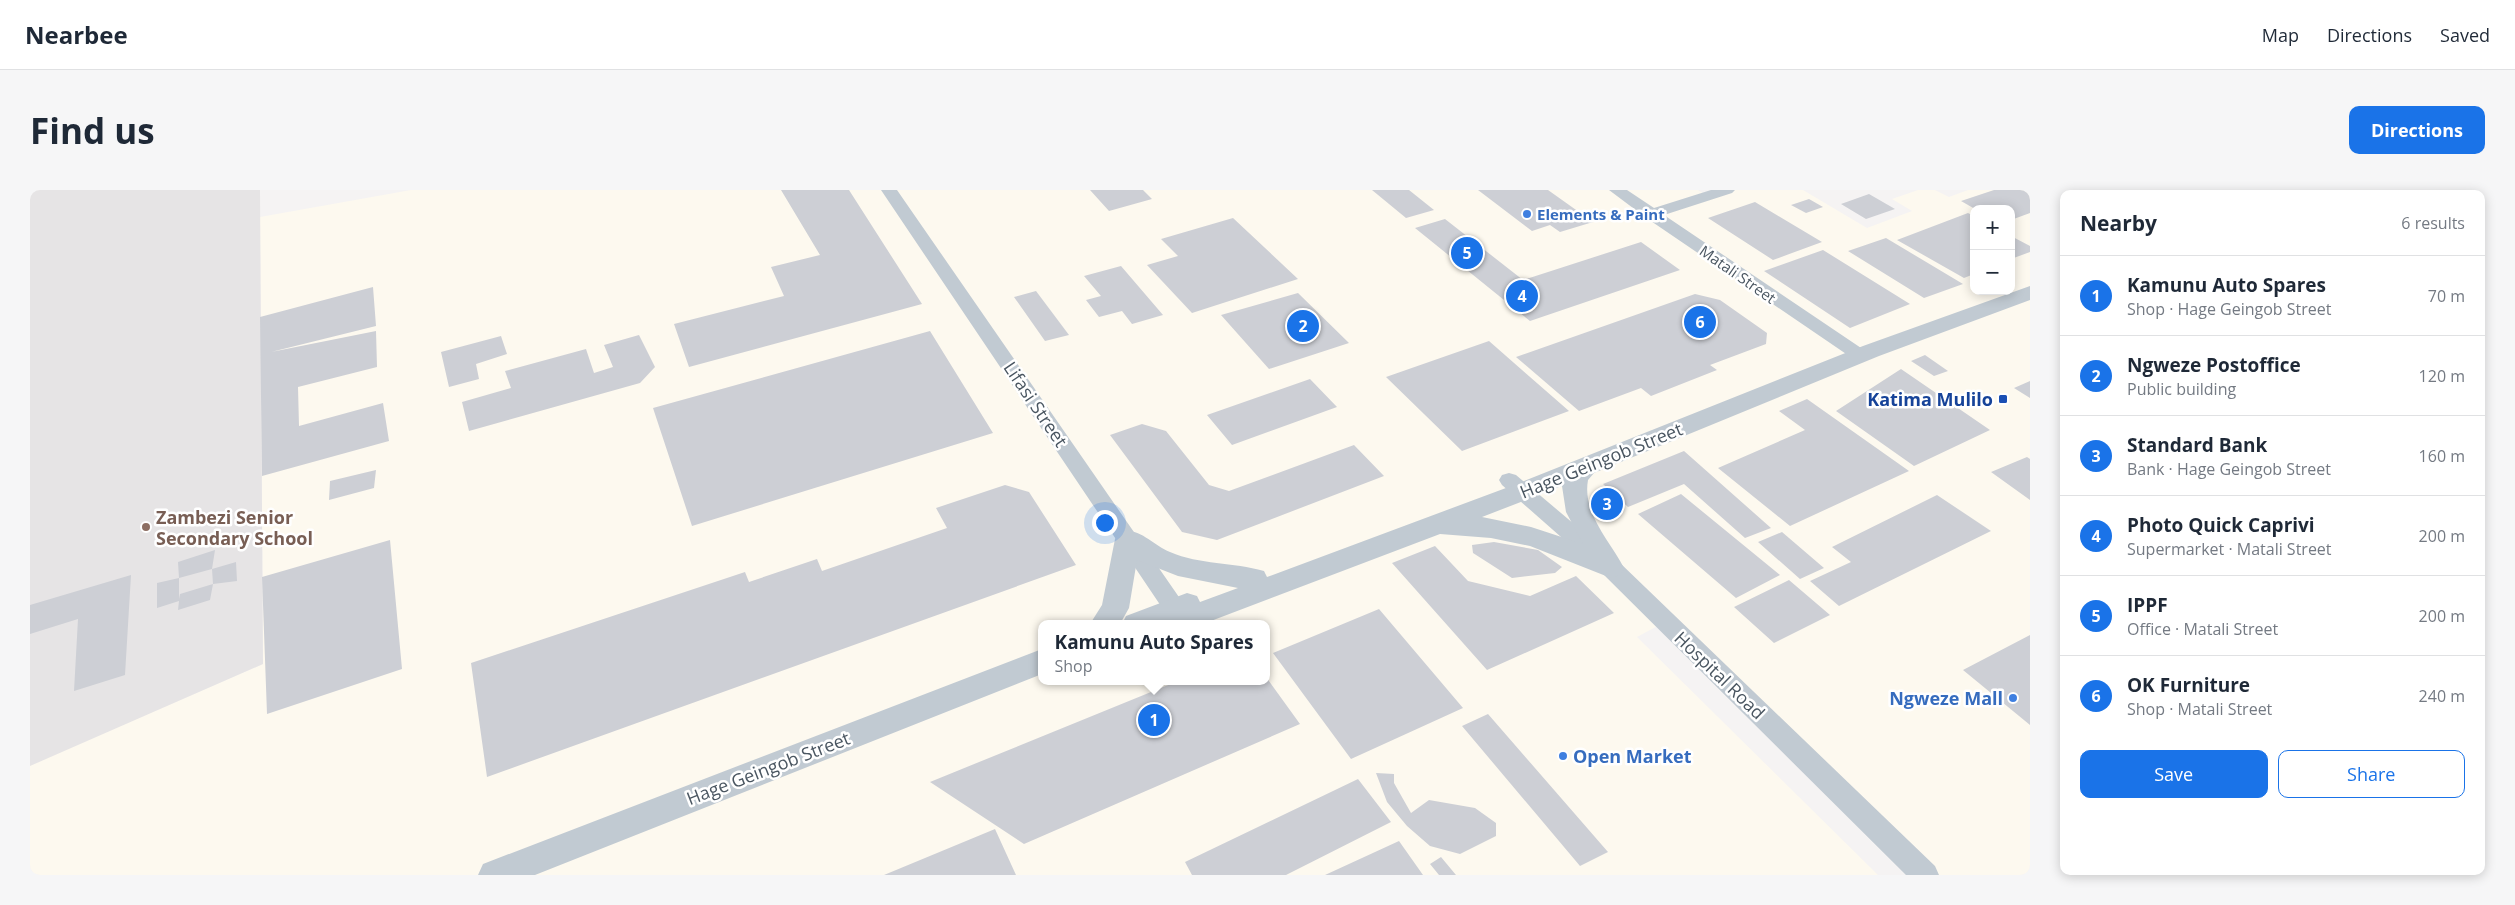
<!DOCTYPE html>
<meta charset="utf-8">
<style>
:root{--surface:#fff;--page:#f6f6f7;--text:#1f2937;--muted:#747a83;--line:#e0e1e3;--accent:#1a73e8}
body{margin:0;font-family:"Open Sans",sans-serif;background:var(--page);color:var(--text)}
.controls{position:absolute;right:15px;top:15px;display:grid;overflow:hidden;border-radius:10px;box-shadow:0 2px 12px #0003}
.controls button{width:45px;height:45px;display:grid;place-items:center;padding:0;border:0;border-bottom:1px solid var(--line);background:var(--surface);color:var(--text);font:25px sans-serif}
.you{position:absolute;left:1074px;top:332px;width:18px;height:18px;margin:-12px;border:4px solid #fff;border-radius:50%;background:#1a73e8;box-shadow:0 0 0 8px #1a73e833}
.badge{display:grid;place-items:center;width:32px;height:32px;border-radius:50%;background:var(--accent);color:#fff;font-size:16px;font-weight:700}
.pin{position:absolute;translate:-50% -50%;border:2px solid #fff;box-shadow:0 1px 5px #0006}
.popup{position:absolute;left:1008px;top:430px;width:232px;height:65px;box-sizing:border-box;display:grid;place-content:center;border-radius:10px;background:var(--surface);filter:drop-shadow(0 1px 4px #0005);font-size:16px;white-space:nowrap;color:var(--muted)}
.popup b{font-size:19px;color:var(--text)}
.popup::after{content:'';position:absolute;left:50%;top:100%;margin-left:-10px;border:10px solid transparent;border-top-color:var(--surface)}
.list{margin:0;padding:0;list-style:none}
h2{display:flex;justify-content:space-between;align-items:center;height:65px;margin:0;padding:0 20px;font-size:21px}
h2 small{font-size:16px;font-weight:400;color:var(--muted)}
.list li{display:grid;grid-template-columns:32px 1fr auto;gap:15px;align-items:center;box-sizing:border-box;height:80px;padding:0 20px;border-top:1px solid var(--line)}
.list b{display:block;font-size:19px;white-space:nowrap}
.list p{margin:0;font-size:16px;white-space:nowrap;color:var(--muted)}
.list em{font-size:16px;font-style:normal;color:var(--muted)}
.actions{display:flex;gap:10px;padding:15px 20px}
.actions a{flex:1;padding:11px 0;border:1px solid var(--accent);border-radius:10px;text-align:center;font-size:18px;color:var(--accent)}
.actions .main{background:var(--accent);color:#fff}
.map{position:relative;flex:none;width:2000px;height:685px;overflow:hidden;border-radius:10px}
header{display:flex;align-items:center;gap:30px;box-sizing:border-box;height:70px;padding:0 25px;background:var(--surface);border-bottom:1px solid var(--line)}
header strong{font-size:24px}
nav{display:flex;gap:28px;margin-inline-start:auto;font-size:18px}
.intro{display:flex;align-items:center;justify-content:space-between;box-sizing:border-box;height:120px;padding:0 30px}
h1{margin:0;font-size:35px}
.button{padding:12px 22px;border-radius:10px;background:var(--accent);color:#fff;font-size:18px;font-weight:700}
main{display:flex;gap:30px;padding:0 30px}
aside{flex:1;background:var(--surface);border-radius:10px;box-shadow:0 2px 12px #0003}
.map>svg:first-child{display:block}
.commercial{fill:#fdf9ef;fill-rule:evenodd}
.education{fill:#e6e4e5}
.building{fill:#cdcfd5}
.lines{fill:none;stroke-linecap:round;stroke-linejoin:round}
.minor{fill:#c1cad2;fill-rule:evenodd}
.tertiary{fill:#c1cad2;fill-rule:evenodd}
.shop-dot{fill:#3f7fe0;stroke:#fff;stroke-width:2}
.transit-dot{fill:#1a4fb4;stroke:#fff;stroke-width:2}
.education-dot{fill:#8d6e63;stroke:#fff;stroke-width:2}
.labels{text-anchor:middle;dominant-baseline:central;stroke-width:5;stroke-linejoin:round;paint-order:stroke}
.far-shop-label{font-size:15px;font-weight:bold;fill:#366cbe;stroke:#fff;text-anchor:start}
.far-street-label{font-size:15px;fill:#4a5661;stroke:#fff}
.transit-label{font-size:18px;font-weight:bold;fill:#164399;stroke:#fff;text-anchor:end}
.street-label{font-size:18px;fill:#4a5661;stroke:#fff}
.education-label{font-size:18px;font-weight:bold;fill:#785e54;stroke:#fff;text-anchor:start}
.shop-label{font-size:18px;font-weight:bold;fill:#366cbe;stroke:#fff;text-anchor:end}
</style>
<header>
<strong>Nearbee</strong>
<nav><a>Map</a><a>Directions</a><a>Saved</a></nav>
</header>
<div class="intro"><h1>Find us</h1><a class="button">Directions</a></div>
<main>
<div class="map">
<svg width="2000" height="685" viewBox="0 0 2000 685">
<rect width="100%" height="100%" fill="#f5f3f3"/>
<path class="commercial" d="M 381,0 L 1668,0 L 1677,6 L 1697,0 L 1773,0 L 1837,38 L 1882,21 L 1862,9 L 1888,0 L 1905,0 L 1919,7 L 1938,0 L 2000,0 L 2000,685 L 1897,685 L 1635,432 L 1607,447 L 1848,685 L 0,685 L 0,575 L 233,474 L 230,27 ZM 1944,19 L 1981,19 L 1981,101 L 1944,101 ZM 1012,434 L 1236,434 L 1236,491 L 1012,491 Z"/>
<path class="education" d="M 0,0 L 230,0 L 233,474 L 0,576 Z"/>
<path class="building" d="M 751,0 L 819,0 L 892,114 L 659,177 L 644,134 L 754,106 L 741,77 L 790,65 Z
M 1060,0 L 1113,0 L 1122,9 L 1079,21 Z
M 1342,0 L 1379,0 L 1404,20 L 1376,28 Z
M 1448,0 L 1518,0 L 1563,32 L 1530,42 L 1520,35 L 1502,41 Z
M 1964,0 L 2000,0 L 2000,23 L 1981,30 L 1981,19 L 1945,19 L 1931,11 Z
M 1839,4 L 1865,19 L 1836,29 L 1811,14 Z
M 1779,9 L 1793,17 L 1776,23 L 1761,15 Z
M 1725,12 L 1792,52 L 1743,70 L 1678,28 Z
M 1938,23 L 1944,26 L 1944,84 L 1934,88 L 1867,50 Z
M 1203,28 L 1268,89 L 1162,123 L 1117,75 L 1148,66 L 1131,49 Z
M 1415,29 L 1493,90 L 1611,52 L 1650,80 L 1500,131 L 1385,38 Z
M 1981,46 L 2000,56 L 2000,62 L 1981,69 Z
M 1856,48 L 1933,94 L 1894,108 L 1818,61 Z
M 1793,60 L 1880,114 L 1820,138 L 1734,81 Z
M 1091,76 L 1133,125 L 1102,134 L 1092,121 L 1069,127 L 1056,110 L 1071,106 L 1054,86 Z
M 343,97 L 346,136 L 241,162 L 346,141 L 347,177 L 268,197 L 269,236 L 353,213 L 359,251 L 232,286 L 230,127 Z
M 1006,101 L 1039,145 L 1015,151 L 984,107 Z
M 1268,103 L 1319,153 L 1239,179 L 1191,125 Z
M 1665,104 L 1690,110 L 1737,143 L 1736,154 L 1680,175 L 1687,180 L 1621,206 L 1611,198 L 1549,221 L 1486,167 Z
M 900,141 L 963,243 L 662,336 L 623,218 Z
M 609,145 L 625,177 L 610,193 L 439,241 L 432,212 L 481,198 L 475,181 L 556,159 L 564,183 L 583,177 L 574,155 Z
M 471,146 L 477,164 L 446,174 L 449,189 L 419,197 L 411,162 Z
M 1459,151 L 1539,221 L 1432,261 L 1356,187 Z
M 1895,165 L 1918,181 L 1904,186 L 1881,171 Z
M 1871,179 L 1960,240 L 1884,276 L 1806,221 Z
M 1280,189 L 1307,217 L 1202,255 L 1177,225 Z
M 2000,191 L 2000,208 L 1984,198 Z
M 1777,209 L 1879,281 L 1760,336 L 1688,278 L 1775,240 L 1749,221 Z
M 1112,234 L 1136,241 L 1179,295 L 1199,301 L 1324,255 L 1354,286 L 1187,350 L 1152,342 L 1080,245 Z
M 1654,261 L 1741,338 L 1715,348 L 1654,294 L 1598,317 L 1573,294 Z
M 1997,267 L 2000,269 L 2000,310 L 1961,282 Z
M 346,280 L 344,298 L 299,310 L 300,291 Z
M 975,295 L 999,302 L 1046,375 L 457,587 L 441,473 L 715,382 L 719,392 L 787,369 L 792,381 L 917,338 L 906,318 Z
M 1651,304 L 1750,385 L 1706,408 L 1608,324 Z
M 1907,305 L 1961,341 L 1809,416 L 1780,391 L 1821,372 L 1802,357 Z
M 1752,342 L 1794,378 L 1770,389 L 1728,352 Z
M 360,350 L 372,479 L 237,524 L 232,387 Z
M 1464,352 L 1508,360 L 1532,377 L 1525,383 L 1482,388 L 1443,363 L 1442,355 Z
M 1405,356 L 1438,391 L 1500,406 L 1546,386 L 1584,423 L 1457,480 L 1362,373 Z
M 185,360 L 182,379 L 149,388 L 149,409 L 150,404 L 183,394 L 182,379 L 206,372 L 207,391 L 183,394 L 180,410 L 148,420 L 149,411 L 127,418 L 127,393 L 149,388 L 148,372 Z
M 101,385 L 95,485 L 44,501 L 48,429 L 0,444 L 0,415 Z
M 1759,390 L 1800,425 L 1744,453 L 1704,417 Z
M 1349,419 L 1433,518 L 1321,569 L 1243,463 Z
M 2000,445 L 2000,535 L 1933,480 Z
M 1236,487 L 1270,534 L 994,654 L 900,592 L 1148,491 L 1236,491 Z
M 1458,524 L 1578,662 L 1550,676 L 1432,536 Z
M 1346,583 L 1364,584 L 1364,593 L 1381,623 L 1399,610 L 1445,618 L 1466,633 L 1466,646 L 1430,664 L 1400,656 L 1377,636 L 1357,612 Z
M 1328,589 L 1361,632 L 1256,685 L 1162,685 L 1155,672 Z
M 965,639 L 986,685 L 854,685 Z
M 1369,651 L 1393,685 L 1295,685 Z
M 1411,667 L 1426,685 L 1409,685 L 1400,674 Z"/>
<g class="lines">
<path class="minor" d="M 851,0 L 867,0 L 1160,423 L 1163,429 L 1161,434 L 1143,434 Z
M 1579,0 L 1597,0 L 1624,18 L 1681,0 L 1705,0 L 1702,3 L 1634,25 L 1837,162 L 1840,166 L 1837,170 L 1825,170 L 1615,27 Z
M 1479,283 L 1486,285 L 1589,372 L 1905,676 L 1909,685 L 1876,685 L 1573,384 L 1472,295 L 1469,290 L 1472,285 Z"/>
<path class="tertiary" d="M 2000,96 L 2000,110 L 1849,166 L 1564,283 L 1558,290 C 1552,323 1580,351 1594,378 L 1591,385 L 1581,388 L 1500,356 L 1461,348 L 1410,344 L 1173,434 L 1092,434 L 1096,426 L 1157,403 L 1167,406 L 1170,412 L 1208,398 L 1148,386 L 1107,370 L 1099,418 L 1090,434 L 1060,434 L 1072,415 L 1085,349 L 1089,342 C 1109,336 1122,355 1140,362 C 1170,375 1203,372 1234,381 L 1237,387 L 1484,295 L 1833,156 ZM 1532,296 L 1536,322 L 1553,354 L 1501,337 L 1452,327 Z
M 1012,459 L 1012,484 L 505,685 L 448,685 L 453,674 Z"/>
</g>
<g class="shop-dot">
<circle cx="1497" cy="24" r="5"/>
<circle cx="1983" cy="508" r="5"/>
<circle cx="1533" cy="566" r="5"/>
</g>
<rect class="transit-dot" x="1968" y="204" width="10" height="10" rx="2.5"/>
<circle class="education-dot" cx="116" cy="337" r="5"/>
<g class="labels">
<g class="far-shop-label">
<text x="1507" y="24">Elements &amp; Paint</text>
</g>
<g class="far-street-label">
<text transform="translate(1708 84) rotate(35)">Matali Street</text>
</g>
<g class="transit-label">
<text x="1963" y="209">Katima Mulilo</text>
</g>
<g class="street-label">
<text transform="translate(1006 214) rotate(56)">Lifasi Street</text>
<text transform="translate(1571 270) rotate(-22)">Hage Geingob Street</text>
<text transform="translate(1690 485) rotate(44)">Hospital Road</text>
<text transform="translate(738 578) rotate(-21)">Hage Geingob Street</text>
</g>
<g class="education-label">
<text x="126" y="327">Zambezi Senior<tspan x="126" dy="21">Secondary School</tspan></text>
</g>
<g class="shop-label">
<text x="1973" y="508">Ngweze Mall</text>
<text x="1543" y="566" text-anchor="start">Open Market</text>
</g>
</g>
</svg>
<div class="controls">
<button>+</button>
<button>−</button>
</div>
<div class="you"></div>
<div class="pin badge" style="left:1124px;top:530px">1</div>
<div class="popup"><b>Kamunu Auto Spares</b>Shop</div>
<div class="pin badge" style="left:1273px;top:136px">2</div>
<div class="pin badge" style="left:1577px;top:314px">3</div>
<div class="pin badge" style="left:1492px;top:106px">4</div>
<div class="pin badge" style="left:1437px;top:63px">5</div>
<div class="pin badge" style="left:1670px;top:132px">6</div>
</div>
<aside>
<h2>Nearby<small>6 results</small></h2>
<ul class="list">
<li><span class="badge">1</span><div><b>Kamunu Auto Spares</b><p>Shop · Hage Geingob Street</p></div><em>70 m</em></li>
<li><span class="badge">2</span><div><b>Ngweze Postoffice</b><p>Public building</p></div><em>120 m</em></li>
<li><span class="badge">3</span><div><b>Standard Bank</b><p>Bank · Hage Geingob Street</p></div><em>160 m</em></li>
<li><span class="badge">4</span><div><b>Photo Quick Caprivi</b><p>Supermarket · Matali Street</p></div><em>200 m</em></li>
<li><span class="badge">5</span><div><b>IPPF</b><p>Office · Matali Street</p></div><em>200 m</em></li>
<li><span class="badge">6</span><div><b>OK Furniture</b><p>Shop · Matali Street</p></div><em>240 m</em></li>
</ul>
<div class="actions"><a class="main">Save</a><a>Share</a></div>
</aside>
</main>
